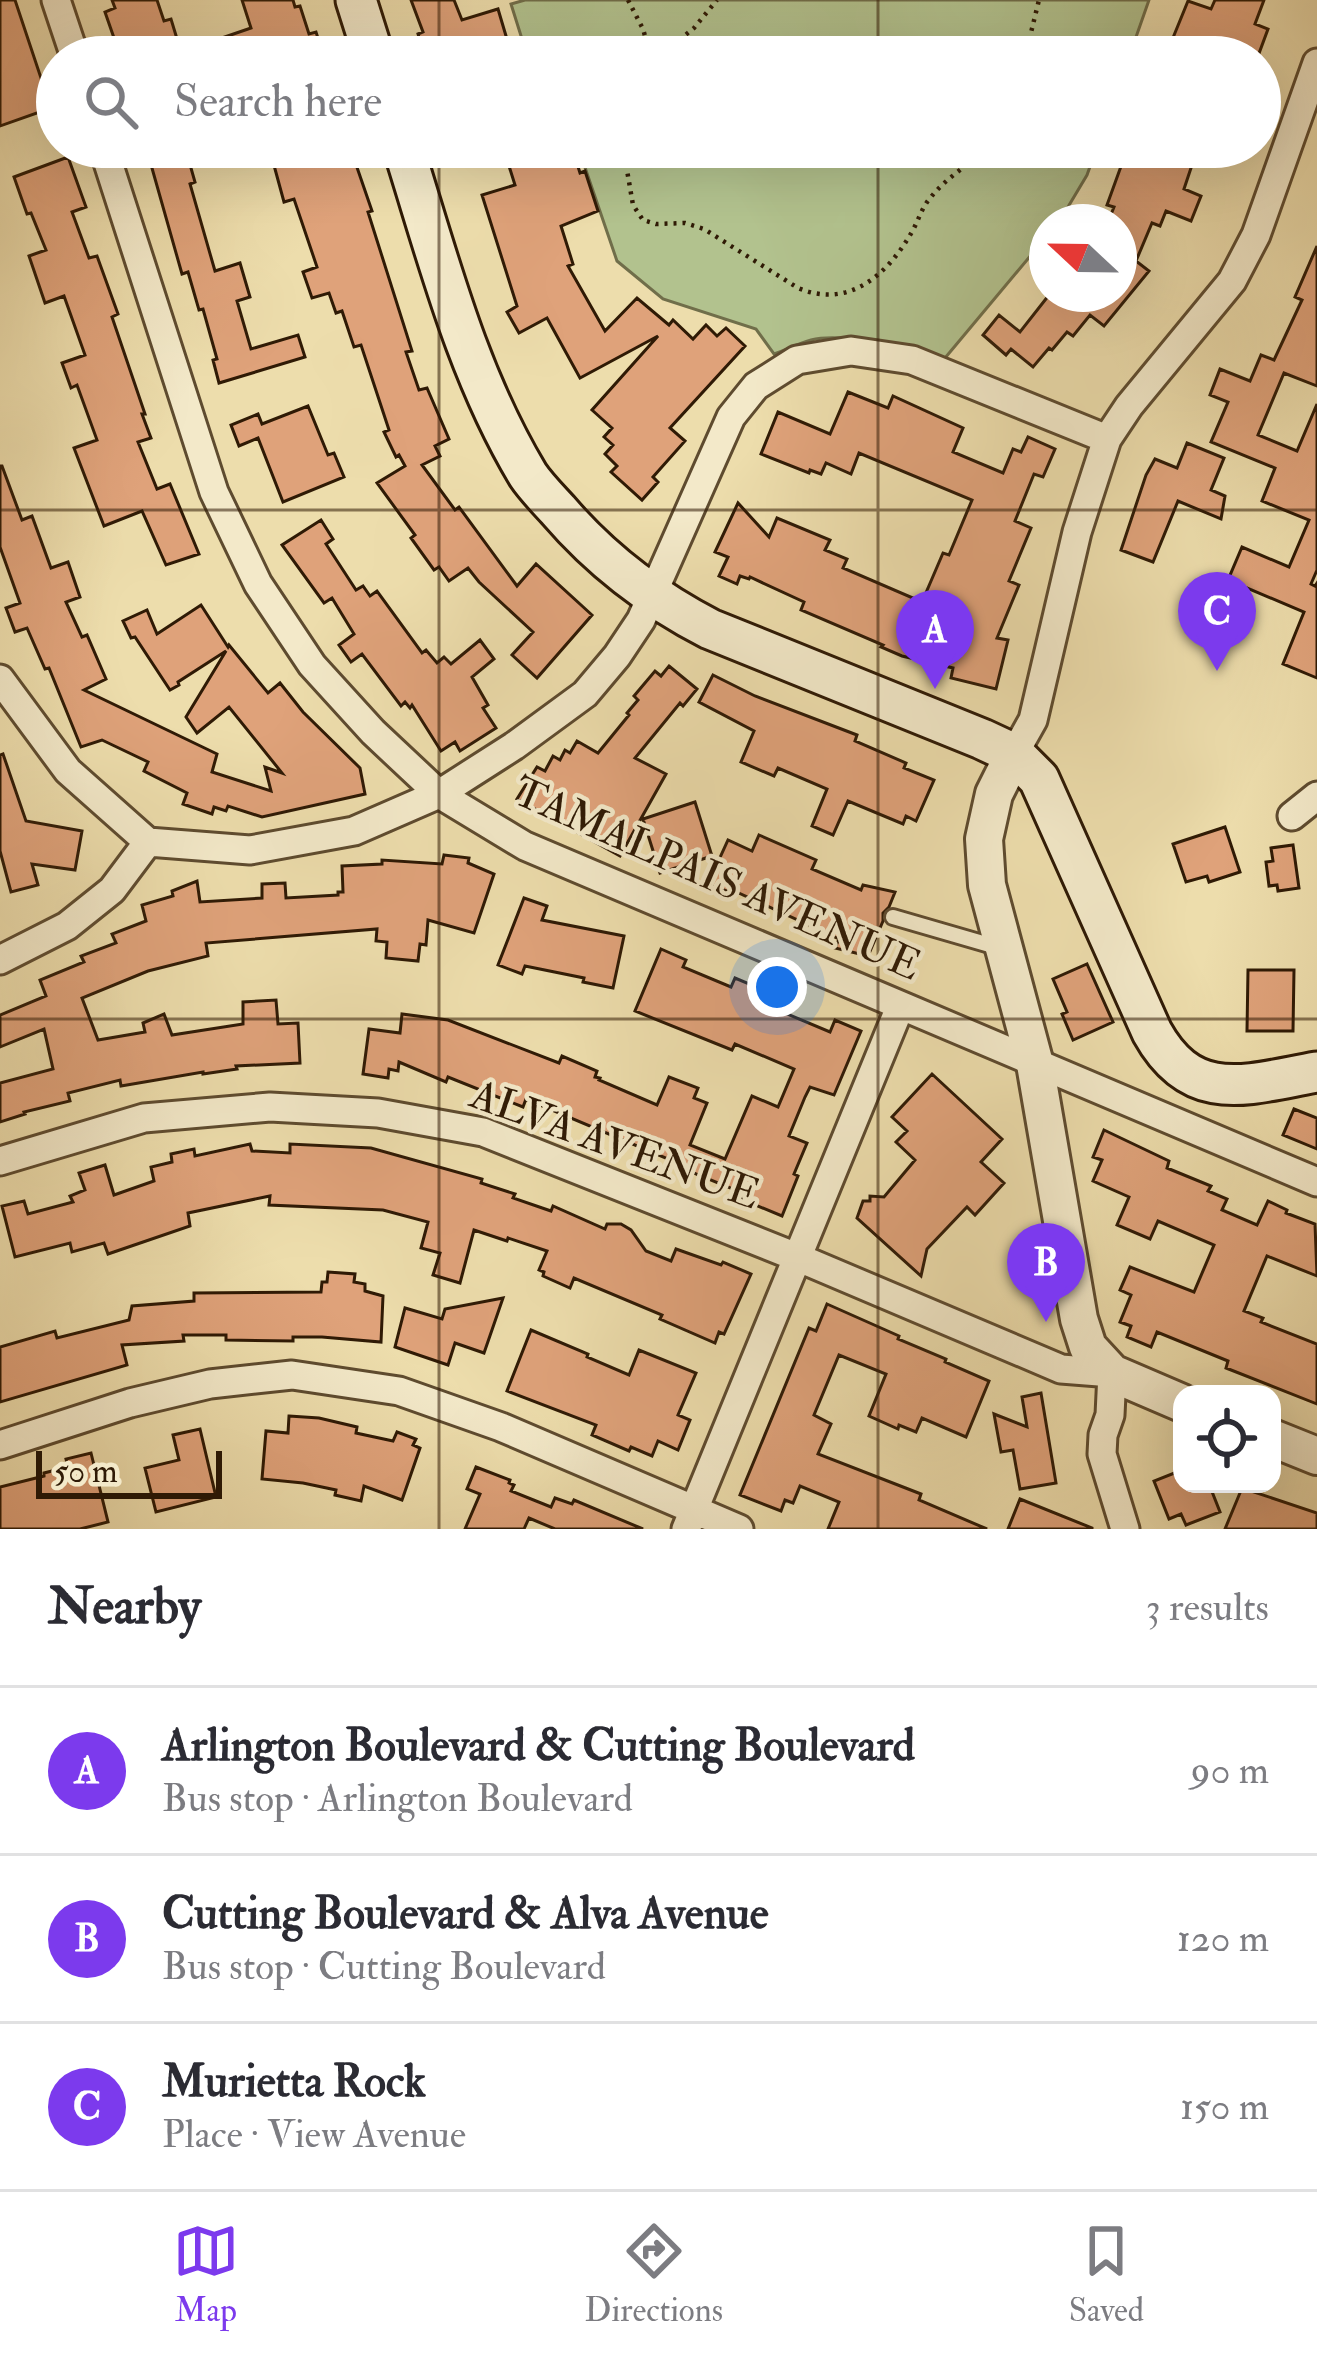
<!DOCTYPE html>
<meta charset="utf-8">
<style>
:root{--surface:#fff;--page:#f2f2f3;--text:#2b2b33;--muted:#7c7c81;--line:#e1e1e2;--accent:#7c3aed}
body{margin:0;font-family:"IM FELL Double Pica",serif;background:var(--page);color:var(--text)}
.controls{position:absolute;right:36px;bottom:36px;display:grid;overflow:hidden;border-radius:24px;box-shadow:0 12px 48px #0002}
.controls button{width:108px;height:108px;display:grid;place-items:center;padding:0;border:0;border-bottom:3px solid var(--line);background:var(--surface);color:var(--text);font:60px sans-serif}
.compass{position:absolute;left:1029px;top:204px;width:108px;height:108px;border-radius:50%;background:var(--surface);box-shadow:0 12px 48px #0002;rotate:292deg}
.scale{position:absolute;left:36px;bottom:30px;width:186px;box-sizing:border-box;padding-left:12px;border:6px solid #2f1a05;border-top:0;font-size:33px;line-height:42px;white-space:nowrap;color:#2f1a05;-webkit-text-stroke:9px #f3e9c9;paint-order:stroke}
.you{position:absolute;left:777px;top:987px;width:42px;height:42px;margin:-30px;border:9px solid #fff;border-radius:50%;background:#1a73e8;box-shadow:0 0 0 18px #1a73e833}
.badge{display:grid;place-items:center;width:78px;height:78px;border-radius:50%;background:var(--accent);color:#fff;font-size:39px;font-weight:700}
.pin{position:absolute;translate:-50% -99px;filter:drop-shadow(0 3px 6px #0008)}
.pin::after{content:'';position:absolute;top:63px;width:42px;height:36px;background:inherit;clip-path:polygon(0 0,100% 0,50% 100%)}
.list{margin:0;padding:0;list-style:none}
h2{display:flex;justify-content:space-between;align-items:center;height:156px;margin:0;padding:0 48px;font-size:51px}
h2 small{font-size:39px;font-weight:400;color:var(--muted)}
.list li{display:grid;grid-template-columns:78px 1fr auto;gap:36px;align-items:center;box-sizing:border-box;height:168px;padding:0 48px;border-top:3px solid var(--line)}
.list b{display:block;font-size:45px;white-space:nowrap}
.list p{margin:0;font-size:39px;white-space:nowrap;color:var(--muted)}
.list em{font-size:39px;font-style:normal;color:var(--muted)}
.icon{flex:none;width:66px;height:66px;fill:none;stroke:currentColor;stroke-width:2;stroke-linecap:round;stroke-linejoin:round}
.map{position:relative;flex:none;width:1317px;height:1529px;overflow:hidden}
.search{position:absolute;background:var(--surface);box-shadow:0 12px 48px #0002;left:36px;right:36px;top:36px;height:132px;display:flex;align-items:center;gap:30px;box-sizing:border-box;padding:0 42px;border-radius:66px;color:var(--muted);font-size:45px}
.sheet{height:660px;background:var(--surface)}
nav{display:flex;justify-content:space-around;align-items:center;box-sizing:border-box;height:168px;border-top:3px solid var(--line);background:var(--surface);font-size:33px;color:var(--muted)}
nav a{display:grid;justify-items:center;gap:6px}
nav .on{color:var(--accent)}
.map>svg:first-child{display:block}
.green{fill:#b2c28e;stroke:#706e4a;stroke-width:3}
.building{fill:#dfa27a;stroke:#2f1a05;stroke-width:3}
.lines{fill:none;stroke-linecap:round;stroke-linejoin:round}
.service-casing{stroke:#5e4b2f;stroke-width:20}
.minor-casing{stroke:#5e4b2f;stroke-width:33}
.tertiary-casing{stroke:#5e4b2f;stroke-width:42}
.secondary-casing{stroke:#2f1a05;stroke-width:45}
.path{stroke:#2f1a05;stroke-width:4.5;stroke-dasharray:3 6;stroke-linecap:butt}
.service{stroke:#f3e9c9;stroke-width:14}
.minor{stroke:#f3e9c9;stroke-width:27}
.tertiary{stroke:#f3e9c9;stroke-width:36}
.secondary{stroke:#f3e9c9;stroke-width:39}
.grid{fill:none;stroke:#2f1a05;stroke-width:3;stroke-opacity:0.55}
.labels{text-anchor:middle;dominant-baseline:central;stroke-width:9;stroke-linejoin:round;paint-order:stroke}
.street-label{font-size:42px;fill:#2f1a05;stroke:#f3e9c9}
</style>
<div class="map">
<svg width="1317" height="1529" viewBox="0 0 1317 1529">
<rect width="100%" height="100%" fill="#edddac"/>
<filter id="stains"><feTurbulence type="fractalNoise" baseFrequency=".00167" numOctaves="4"/><feColorMatrix values="0 0 0 0 .2 0 0 0 0 .09 0 0 0 0 .02 0 0 0 .5 -.17"/></filter>
<radialGradient id="worn" r=".72"><stop offset=".6" stop-color="#630" stop-opacity="0"/><stop offset="1" stop-color="#630" stop-opacity=".3"/></radialGradient>
<path class="green" d="M 525,0 L 1149,0 L 1129,57 L 547,57 L 544,50 L 527,55 L 511,4 Z
M 578,147 L 1097,147 L 1087,175 L 1059,222 L 1047,222 L 1047,236 L 945,358 C 912,349 843,332 811,340 C 799,343 786,350 774,354 L 756,329 L 663,299 L 617,261 Z"/>
<path class="building" d="M 0,0 L 15,0 L 51,108 L 0,126 Z
M 112,0 L 157,0 L 164,21 L 171,19 L 181,52 L 251,28 L 242,0 L 293,0 L 295,7 L 300,6 L 309,34 L 316,32 L 324,57 L 281,57 L 278,48 L 271,50 L 270,46 L 259,50 L 258,47 L 227,57 L 115,57 L 109,40 L 114,38 L 105,12 L 115,8 Z
M 411,0 L 454,0 L 462,20 L 498,9 L 509,46 L 504,48 L 507,57 L 466,57 L 464,51 L 445,57 L 425,57 L 418,34 L 423,32 Z
M 1215,0 L 1264,0 L 1255,24 L 1268,29 L 1258,56 L 1240,50 L 1238,57 L 1189,57 L 1168,50 L 1188,1 L 1211,9 Z
M 146,147 L 185,147 L 195,182 L 190,184 L 215,271 L 240,263 L 250,297 L 237,301 L 251,349 L 298,335 L 305,357 L 219,383 L 213,360 L 217,359 L 203,309 L 199,310 L 188,272 L 182,274 Z
M 269,147 L 350,147 L 372,211 L 368,212 L 412,351 L 406,352 L 419,390 L 427,388 L 449,439 L 435,446 L 440,456 L 422,465 L 455,510 L 459,507 L 517,586 L 536,564 L 592,615 L 537,678 L 512,655 L 533,632 L 479,582 L 468,568 L 449,581 L 439,567 L 434,570 L 411,538 L 415,535 L 377,483 L 405,466 L 399,455 L 396,457 L 384,432 L 389,430 L 361,345 L 354,347 L 342,311 L 336,313 L 329,293 L 312,298 L 303,272 L 317,267 L 294,199 L 284,202 Z
M 503,147 L 572,147 L 580,173 L 585,171 L 598,211 L 561,226 L 573,264 L 568,266 L 605,331 L 637,298 L 669,325 L 673,320 L 693,339 L 706,325 L 717,336 L 726,328 L 745,346 L 670,428 L 685,441 L 653,477 L 658,482 L 642,500 L 611,472 L 617,466 L 605,454 L 613,445 L 604,437 L 612,428 L 592,410 L 658,336 L 580,378 L 547,318 L 519,333 L 507,312 L 517,306 L 482,195 L 515,185 Z
M 1128,147 L 1198,147 L 1184,189 L 1201,196 L 1191,221 L 1166,211 L 1160,226 L 1152,223 L 1136,261 L 1149,271 L 1104,326 L 1090,315 L 1073,336 L 1067,332 L 1052,350 L 1049,348 L 1033,367 L 1011,349 L 1006,355 L 983,335 L 999,315 L 1020,332 L 1049,295 L 1057,302 L 1063,294 L 1119,294 L 1119,222 L 1108,222 L 1114,207 L 1107,205 Z
M 68,157 L 86,207 L 72,212 L 89,258 L 97,256 L 118,314 L 112,317 L 145,414 L 142,414 L 151,438 L 138,442 L 157,489 L 170,484 L 199,554 L 166,565 L 142,511 L 104,526 L 74,448 L 97,440 L 77,385 L 71,388 L 62,363 L 85,355 L 64,296 L 45,303 L 29,256 L 46,250 L 31,213 L 27,214 L 14,177 Z
M 1317,246 L 1317,386 L 1284,373 L 1258,435 L 1297,451 L 1317,404 L 1317,570 L 1311,584 L 1315,586 L 1317,583 L 1317,678 L 1283,664 L 1304,612 L 1228,580 L 1242,547 L 1289,567 L 1309,520 L 1262,501 L 1275,468 L 1211,442 L 1228,402 L 1210,395 L 1220,369 L 1250,381 L 1261,355 L 1274,360 L 1302,300 L 1295,297 Z
M 848,392 L 888,408 L 893,396 L 963,428 L 953,452 L 1003,473 L 1013,449 L 1021,452 L 1028,437 L 1055,449 L 1043,477 L 1034,474 L 1015,521 L 1031,528 L 1009,581 L 1019,585 L 997,638 L 1008,640 L 996,689 L 951,678 L 953,668 L 902,656 L 881,647 L 883,645 L 801,610 L 804,602 L 750,577 L 749,579 L 740,576 L 737,584 L 719,576 L 728,557 L 715,552 L 738,503 L 769,537 L 777,518 L 830,540 L 825,550 L 847,559 L 843,568 L 922,602 L 943,553 L 949,555 L 972,500 L 859,453 L 851,474 L 826,463 L 821,474 L 810,470 L 809,473 L 761,454 L 778,412 L 830,434 Z
M 308,406 L 328,455 L 334,453 L 344,477 L 283,502 L 258,438 L 239,446 L 231,425 L 258,414 L 262,424 Z
M 1187,443 L 1224,458 L 1211,490 L 1225,496 L 1221,519 L 1178,501 L 1153,562 L 1121,550 L 1146,475 L 1155,459 L 1177,468 Z
M 0,466 L 2,466 L 22,520 L 32,516 L 51,568 L 68,562 L 80,597 L 66,602 L 82,637 L 87,635 L 106,679 L 84,690 L 217,754 L 212,772 L 271,791 L 265,767 L 282,773 L 229,707 L 197,733 L 186,717 L 226,651 L 178,682 L 179,685 L 170,690 L 135,637 L 131,638 L 123,621 L 147,610 L 157,634 L 201,605 L 228,647 L 229,645 L 268,693 L 280,683 L 303,712 L 360,768 L 365,794 L 262,817 L 228,806 L 226,811 L 214,807 L 212,814 L 183,804 L 187,793 L 144,771 L 148,762 L 102,740 L 81,747 L 49,668 L 45,669 L 27,628 L 15,632 L 6,608 L 20,603 L 0,547 Z
M 321,520 L 333,539 L 326,544 L 356,590 L 363,586 L 370,596 L 377,591 L 422,653 L 426,650 L 437,663 L 444,657 L 451,664 L 480,640 L 494,659 L 472,677 L 488,705 L 483,708 L 496,728 L 460,751 L 455,742 L 441,751 L 412,705 L 410,708 L 405,702 L 401,706 L 362,654 L 351,662 L 339,645 L 354,634 L 332,598 L 324,603 L 282,545 Z
M 669,666 L 697,689 L 683,706 L 680,703 L 635,758 L 666,774 L 620,856 L 517,799 L 537,767 L 545,771 L 553,756 L 560,760 L 565,750 L 570,753 L 577,741 L 598,753 L 629,715 L 627,713 L 638,700 L 634,696 L 655,671 L 661,676 Z
M 713,675 L 755,696 L 857,735 L 855,741 L 906,763 L 904,768 L 934,780 L 916,821 L 906,816 L 903,824 L 848,801 L 833,835 L 812,826 L 827,789 L 778,768 L 774,776 L 741,762 L 754,731 L 699,702 Z
M 3,754 L 26,821 L 82,831 L 75,870 L 32,864 L 38,885 L 11,892 L 0,851 L 0,755 Z
M 695,802 L 712,856 L 660,873 L 643,819 Z
M 1225,827 L 1240,872 L 1209,882 L 1207,876 L 1186,882 L 1173,844 Z
M 759,835 L 816,860 L 812,869 L 861,890 L 863,885 L 895,892 L 889,907 L 883,913 L 883,921 L 868,956 L 835,948 L 839,939 L 730,889 L 729,892 L 708,884 L 728,840 L 752,851 Z
M 1293,845 L 1299,888 L 1278,891 L 1277,885 L 1269,886 L 1266,862 L 1273,861 L 1271,848 Z
M 444,855 L 469,858 L 468,863 L 494,874 L 474,933 L 428,920 L 426,945 L 420,944 L 418,961 L 386,958 L 387,942 L 376,941 L 377,929 L 206,943 L 208,956 L 148,971 L 82,998 L 98,1040 L 145,1032 L 143,1023 L 164,1014 L 172,1035 L 243,1024 L 243,1002 L 276,1000 L 278,1024 L 298,1023 L 300,1063 L 236,1066 L 237,1069 L 203,1074 L 203,1072 L 121,1086 L 120,1080 L 68,1093 L 70,1101 L 24,1112 L 25,1114 L 0,1122 L 0,1083 L 53,1069 L 44,1029 L 0,1047 L 0,1015 L 46,996 L 40,980 L 84,962 L 81,956 L 116,943 L 112,934 L 146,921 L 142,905 L 173,896 L 172,891 L 197,881 L 200,902 L 262,898 L 262,884 L 285,883 L 286,898 L 338,895 L 338,892 L 343,892 L 342,866 L 382,864 L 382,860 L 442,864 Z
M 524,898 L 547,906 L 542,920 L 624,936 L 613,988 L 583,982 L 584,978 L 525,966 L 522,974 L 498,965 Z
M 661,949 L 686,960 L 683,967 L 731,987 L 735,978 L 759,988 L 754,1000 L 830,1032 L 835,1020 L 861,1031 L 834,1095 L 810,1087 L 805,1097 L 789,1136 L 807,1143 L 794,1174 L 798,1176 L 782,1216 L 741,1199 L 743,1193 L 691,1172 L 692,1169 L 526,1099 L 523,1107 L 448,1077 L 446,1082 L 399,1062 L 398,1071 L 389,1069 L 388,1078 L 363,1074 L 369,1029 L 400,1033 L 402,1014 L 448,1020 L 559,1063 L 562,1056 L 597,1071 L 595,1077 L 600,1078 L 599,1080 L 657,1105 L 669,1077 L 698,1088 L 694,1098 L 707,1103 L 690,1145 L 725,1159 L 752,1096 L 778,1107 L 794,1069 L 735,1044 L 732,1050 L 635,1011 Z
M 1087,964 L 1113,1022 L 1073,1040 L 1062,1014 L 1067,1012 L 1053,979 Z
M 1248,970 L 1294,970 L 1293,1031 L 1247,1031 Z
M 932,1074 L 1002,1139 L 981,1162 L 1004,1183 L 975,1215 L 967,1207 L 927,1249 L 921,1276 L 857,1218 L 863,1201 L 870,1201 L 870,1196 L 884,1197 L 915,1160 L 896,1142 L 907,1131 L 892,1117 Z
M 1294,1109 L 1317,1118 L 1317,1149 L 1283,1135 Z
M 1104,1130 L 1169,1161 L 1167,1168 L 1211,1186 L 1208,1191 L 1227,1199 L 1222,1210 L 1257,1225 L 1268,1201 L 1287,1210 L 1286,1213 L 1315,1224 L 1317,1276 L 1267,1256 L 1244,1311 L 1263,1318 L 1261,1322 L 1317,1344 L 1317,1404 L 1226,1368 L 1228,1361 L 1157,1332 L 1151,1347 L 1127,1337 L 1131,1326 L 1120,1322 L 1131,1295 L 1120,1290 L 1130,1267 L 1194,1292 L 1214,1245 L 1158,1221 L 1150,1239 L 1117,1225 L 1129,1197 L 1093,1181 L 1102,1160 L 1093,1157 Z
M 250,1144 L 252,1151 L 290,1153 L 290,1144 L 371,1148 L 482,1179 L 481,1183 L 515,1194 L 513,1198 L 551,1211 L 553,1206 L 605,1229 L 607,1224 L 621,1224 L 631,1230 L 646,1251 L 671,1261 L 676,1249 L 721,1265 L 723,1262 L 751,1274 L 724,1334 L 719,1332 L 715,1343 L 660,1319 L 662,1315 L 574,1278 L 570,1288 L 543,1276 L 544,1272 L 539,1270 L 547,1251 L 508,1238 L 507,1241 L 474,1230 L 460,1283 L 433,1275 L 440,1253 L 421,1248 L 428,1222 L 383,1210 L 269,1205 L 270,1196 L 188,1213 L 190,1226 L 108,1254 L 104,1243 L 72,1252 L 70,1243 L 15,1257 L 2,1206 L 24,1201 L 28,1214 L 73,1202 L 70,1196 L 85,1190 L 79,1173 L 105,1165 L 114,1195 L 154,1181 L 151,1167 L 172,1162 L 171,1154 L 194,1149 L 195,1156 Z
M 328,1272 L 355,1274 L 354,1282 L 365,1284 L 365,1291 L 383,1296 L 381,1342 L 322,1337 L 293,1337 L 293,1341 L 226,1340 L 226,1335 L 183,1335 L 184,1341 L 122,1345 L 127,1365 L 0,1402 L 0,1347 L 55,1331 L 57,1338 L 129,1320 L 132,1306 L 194,1301 L 194,1293 L 321,1292 L 322,1282 L 327,1282 Z
M 503,1298 L 484,1353 L 455,1343 L 448,1365 L 395,1347 L 405,1308 L 442,1319 L 445,1309 Z
M 827,1304 L 899,1336 L 898,1339 L 946,1359 L 945,1362 L 989,1381 L 966,1437 L 922,1418 L 916,1432 L 899,1425 L 898,1429 L 869,1416 L 886,1374 L 839,1355 L 814,1415 L 831,1424 L 818,1454 L 921,1494 L 919,1500 L 987,1529 L 828,1529 L 839,1502 L 800,1486 L 793,1503 L 785,1500 L 781,1511 L 740,1495 L 809,1328 L 816,1331 Z
M 531,1330 L 588,1354 L 587,1357 L 629,1375 L 639,1350 L 696,1373 L 678,1415 L 690,1420 L 678,1450 L 658,1441 L 652,1456 L 631,1447 L 629,1451 L 592,1435 L 596,1425 L 507,1391 Z
M 1041,1393 L 1056,1483 L 1020,1489 L 1013,1450 L 1001,1452 L 994,1414 L 1027,1427 L 1022,1397 Z
M 289,1416 L 319,1418 L 357,1427 L 356,1433 L 393,1441 L 397,1432 L 416,1439 L 413,1445 L 420,1448 L 402,1500 L 364,1486 L 361,1501 L 335,1495 L 336,1490 L 303,1483 L 262,1479 L 266,1431 L 288,1433 Z
M 200,1429 L 216,1497 L 156,1512 L 145,1468 L 179,1460 L 173,1435 Z
M 91,1453 L 108,1522 L 80,1529 L 0,1529 L 0,1487 L 44,1476 L 44,1473 L 68,1467 L 66,1459 Z
M 476,1467 L 510,1480 L 509,1483 L 514,1485 L 511,1491 L 551,1507 L 555,1498 L 572,1504 L 574,1500 L 643,1529 L 555,1529 L 529,1518 L 524,1529 L 465,1529 L 480,1494 L 467,1489 Z
M 1182,1470 L 1182,1484 L 1209,1484 L 1220,1512 L 1186,1525 L 1181,1514 L 1169,1519 L 1154,1481 Z
M 1242,1488 L 1317,1513 L 1317,1529 L 1225,1529 Z
M 1020,1499 L 1092,1528 L 1092,1529 L 1008,1529 Z"/>
<g class="lines">
<defs>
<path id="service" d="M 893,917 L 1000,948"/>
<path id="minor" d="M 56,0 L 75,57
M 103,147 L 214,492 L 258,584 L 312,665 L 373,732 L 439,794 L 525,846 L 1317,1182
M 0,679 L 68,771 L 148,842
M 1014,754 L 1033,720 L 1077,532 L 1107,439 L 1129,406 L 1232,281 L 1256,235 L 1317,63
M 1292,816 L 1317,796
M 0,960 L 67,926 L 112,890 L 148,842 L 250,850 L 354,831 L 439,794 L 514,746 L 585,694 L 617,656 L 641,620 L 731,417 L 756,386 L 797,360 L 851,351 L 912,360 L 1107,439
M 0,1161 L 144,1118 L 270,1107 L 378,1113 L 483,1132 L 799,1258 L 1061,1369 L 1112,1373 L 1110,1415 L 1103,1435 L 1102,1454 L 1125,1529
M 0,1445 L 130,1403 L 210,1384 L 292,1375 L 399,1391 L 501,1427 L 739,1529
M 686,1529 L 900,1007"/>
<path id="tertiary" d="M 1014,754 L 994,794 L 984,839 L 987,885 L 1035,1064 L 1079,1319 L 1088,1347 L 1112,1373 L 1182,1403
M 1272,1438 L 1317,1456"/>
<path id="secondary" d="M 356,0 L 374,57
M 403,147 C 438,258 467,374 528,475 C 536,487 548,499 558,510 C 600,559 652,599 710,629 L 982,739 L 1014,754 L 1039,779 L 1152,1032 C 1193,1106 1248,1084 1317,1072"/>
</defs>
<use href="#service" class="service-casing"/>
<use href="#minor" class="minor-casing"/>
<use href="#tertiary" class="tertiary-casing"/>
<use href="#secondary" class="secondary-casing"/>
<path class="path" d="M 628,0 L 643,29 L 651,57
M 658,57 L 694,28 L 717,0
M 1025,57 L 1039,0
M 623,147 L 633,205 L 643,220 L 656,224 L 685,223 L 704,229 L 798,288 C 850,310 889,273 913,230 C 919,219 922,207 931,197 C 947,177 970,164 989,147"/>
<use href="#service" class="service"/>
<use href="#minor" class="minor"/>
<use href="#tertiary" class="tertiary"/>
<use href="#secondary" class="secondary"/>
</g>
<path class="grid" d="M 439,0 L 439,57M 878,0 L 878,57M 439,147 L 439,1529M 878,147 L 878,1529M 0,510 L 1317,510M 0,1019 L 1317,1019"/>
<g class="labels">
<g class="street-label">
<text transform="translate(717 879) rotate(24)">TAMALPAIS AVENUE</text>
<text transform="translate(615 1145) rotate(20)">ALVA AVENUE</text>
</g>
</g>
<rect width="100%" height="100%" filter="url(#stains)"/>
<rect width="100%" height="100%" fill="url(#worn)"/>
</svg>
<div class="controls">
<button><svg class="icon" aria-label="locate" viewBox="0 0 24 24"><circle cx="12" cy="12" r="6"/><path d="M12 2v4M12 18v4M2 12h4M18 12h4"/></svg></button>
</div>
<svg class="compass" viewBox="-18 -18 36 36"><path d="M0-13l5 13h-10z" fill="#e53935"/><path d="M0 13l5-13h-10z" fill="#7c7c81"/></svg>
<div class="scale">50 m</div>
<div class="you"></div>
<div class="pin badge" style="left:935px;top:689px">A</div>
<div class="pin badge" style="left:1046px;top:1322px">B</div>
<div class="pin badge" style="left:1217px;top:671px">C</div>
<div class="search"><svg class="icon" aria-label="search" viewBox="0 0 24 24"><circle cx="10" cy="10" r="6"/><path d="M15 15l6 6"/></svg>Search here</div>
</div>
<section class="sheet">
<h2>Nearby<small>3 results</small></h2>
<ul class="list">
<li><span class="badge">A</span><div><b>Arlington Boulevard &amp; Cutting Boulevard</b><p>Bus stop · Arlington Boulevard</p></div><em>90 m</em></li>
<li><span class="badge">B</span><div><b>Cutting Boulevard &amp; Alva Avenue</b><p>Bus stop · Cutting Boulevard</p></div><em>120 m</em></li>
<li><span class="badge">C</span><div><b>Murietta Rock</b><p>Place · View Avenue</p></div><em>150 m</em></li>
</ul>
</section>
<nav>
<a class="on"><svg class="icon" aria-label="map" viewBox="0 0 24 24"><path d="M3 6l6-2 6 2 6-2v14l-6 2-6-2-6 2zM9 4v14M15 6v14"/></svg>Map</a>
<a><svg class="icon" aria-label="directions" viewBox="0 0 24 24"><path d="M12 3l9 9-9 9-9-9zM9 14v-3h6M13 9l2 2-2 2"/></svg>Directions</a>
<a><svg class="icon" aria-label="saved" viewBox="0 0 24 24"><path d="M7 4h10v16l-5-4-5 4z"/></svg>Saved</a>
</nav>
